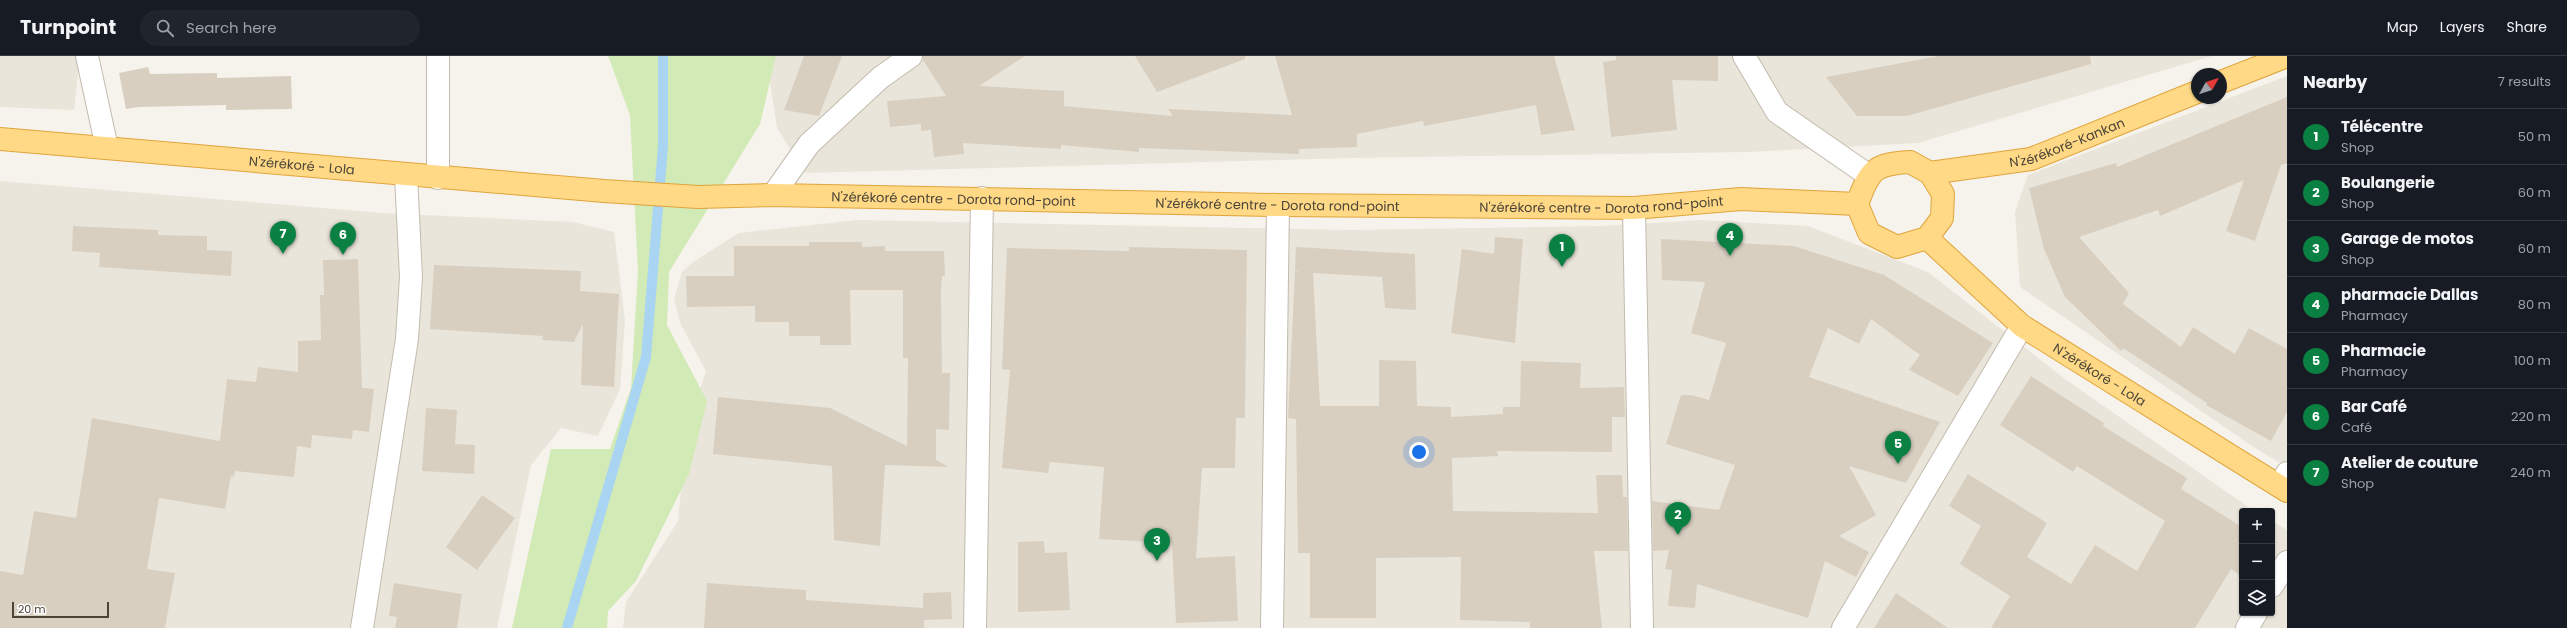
<!DOCTYPE html>
<meta charset="utf-8">
<style>
:root{--surface:#171b24;--page:#20242c;--text:#f1f3f6;--muted:#9ea1a6;--line:#363941;--accent:#0b8043}
body{margin:0;font-family:Poppins,sans-serif;background:var(--page);color:var(--text)}
.controls{position:absolute;right:12px;bottom:12px;display:grid;overflow:hidden;border-radius:4px;box-shadow:0 1px 3px #0004}
.controls button{width:36px;height:36px;display:grid;place-items:center;padding:0;border:0;border-bottom:1px solid var(--line);background:var(--surface);color:var(--text);font:20px sans-serif}
.compass{position:absolute;left:2191px;top:12px;width:36px;height:36px;border-radius:50%;background:var(--surface);box-shadow:0 1px 3px #0004;rotate:51deg}
.scale{position:absolute;left:12px;bottom:10px;width:97px;box-sizing:border-box;padding-left:4px;border:2px solid #4b4439;border-top:0;font-size:11px;line-height:14px;white-space:nowrap;color:#4b4439;-webkit-text-stroke:3px #fff;paint-order:stroke}
.you{position:absolute;left:1419px;top:396px;width:14px;height:14px;margin:-10px;border:3px solid #fff;border-radius:50%;background:#1a73e8;box-shadow:0 0 0 6px #1a73e833}
.badge{display:grid;place-items:center;width:26px;height:26px;border-radius:50%;background:var(--accent);color:#fff;font-size:13px;font-weight:700}
.pin{position:absolute;translate:-50% -33px;filter:drop-shadow(0 1px 2px #0008)}
.pin::after{content:'';position:absolute;top:21px;width:14px;height:12px;background:inherit;clip-path:polygon(0 0,100% 0,50% 100%)}
.list{margin:0;padding:0;list-style:none}
h2{display:flex;justify-content:space-between;align-items:center;height:52px;margin:0;padding:0 16px;font-size:17px}
h2 small{font-size:13px;font-weight:400;color:var(--muted)}
.list li{display:grid;grid-template-columns:26px 1fr auto;gap:12px;align-items:center;box-sizing:border-box;height:56px;padding:0 16px;border-top:1px solid var(--line)}
.list b{display:block;font-size:15px;white-space:nowrap}
.list p{margin:0;font-size:13px;white-space:nowrap;color:var(--muted)}
.list em{font-size:13px;font-style:normal;color:var(--muted)}
.icon{flex:none;width:22px;height:22px;fill:none;stroke:currentColor;stroke-width:2;stroke-linecap:round;stroke-linejoin:round}
.map{position:relative;flex:none;width:2287px;height:572px;overflow:hidden}
header{display:flex;align-items:center;gap:24px;box-sizing:border-box;height:56px;padding:0 20px;background:var(--surface);border-bottom:1px solid var(--line)}
header strong{font-size:19px}
nav{display:flex;gap:22px;margin-inline-start:auto;font-size:14px}
.search{width:280px;height:36px;background:var(--page);display:flex;align-items:center;gap:10px;box-sizing:border-box;padding:0 14px;border-radius:22px;color:var(--muted);font-size:15px}
main{display:flex}
aside{flex:1;background:var(--surface)}
.map>svg:first-child{display:block}
.residential{fill:#eae5da}
.green{fill:#d2eab5}
.lines{fill:none;stroke-linecap:round;stroke-linejoin:round}
.stream{stroke:#a9d4f2;stroke-width:10}
.building{fill:#d8cfc1}
.minor-casing{stroke:#c2bbae;stroke-width:24}
.trunk-casing{stroke:#e0a43c;stroke-width:24}
.minor{stroke:#fff;stroke-width:22}
.trunk{stroke:#ffd985;stroke-width:22}
.labels{text-anchor:middle;dominant-baseline:central;stroke-width:4;stroke-linejoin:round;paint-order:stroke}
.street-label{font-size:13px;fill:#4b4439;stroke:#fff}
</style>
<header>
<strong>Turnpoint</strong>
<div class="search"><svg class="icon" aria-label="search" viewBox="0 0 24 24"><circle cx="10" cy="10" r="6"/><path d="M15 15l6 6"/></svg>Search here</div>
<nav><a>Map</a><a>Layers</a><a>Share</a></nav>
</header>
<main>
<div class="map">
<svg width="2287" height="572" viewBox="0 0 2287 572">
<rect width="100%" height="100%" fill="#f6f3ec"/>
<path class="residential" d="M 0,0 L 80,0 L 74,54 L 0,51 Z
M 766,0 L 2212,0 L 1918,87 L 1749,96 L 1350,102 L 805,117 L 777,72 Z
M 2287,20 L 2287,411 L 2258,394 L 2020,231 L 2015,156 L 2028,119 Z
M 0,125 L 381,157 L 573,166 L 614,176 L 625,264 L 620,333 L 598,380 L 561,372 L 531,409 L 497,572 L 0,572 Z
M 858,164 L 1349,174 L 1603,170 L 1701,164 L 1808,170 L 1928,216 L 2065,323 L 2254,455 L 2242,455 L 2242,557 L 2272,557 L 2272,465 L 2287,474 L 2287,572 L 623,572 L 626,546 L 678,465 L 687,374 L 706,315 L 680,267 L 674,243 L 682,216 L 693,206 L 739,177 Z"/>
<path class="green" d="M 608,0 L 776,0 L 760,68 L 669,216 L 667,269 L 707,345 L 689,418 L 636,525 L 608,555 L 607,572 L 512,572 L 551,393 L 610,393 L 631,332 L 638,215 L 630,59 Z"/>
<g class="lines">
<path class="stream" d="M 567,572 L 646,301 L 663,90 L 663,0"/>
</g>
<path class="building" d="M 804,0 L 842,0 L 819,60 L 784,54 Z
M 923,0 L 1025,0 L 979,30 L 1064,35 L 1064,50 L 1173,60 L 1168,53 L 1292,59 L 1275,0 L 1554,0 L 1575,74 L 1541,79 L 1536,49 L 1424,70 L 1423,65 L 1357,78 L 1357,91 L 1299,93 L 1299,98 L 1139,92 L 1139,96 L 1061,89 L 1061,93 L 963,87 L 964,98 L 934,101 L 931,74 L 921,75 L 921,68 L 890,71 L 887,45 L 946,40 L 923,4 Z
M 1135,0 L 1245,0 L 1245,3 L 1157,36 Z
M 1616,0 L 1718,0 L 1718,25 L 1672,24 L 1677,74 L 1611,81 L 1603,6 L 1616,4 Z
M 1939,0 L 2090,0 L 2091,8 L 1907,60 L 1857,60 L 1826,21 Z
M 148,11 L 150,18 L 217,17 L 217,22 L 291,20 L 292,53 L 226,54 L 226,49 L 139,51 L 126,53 L 119,17 Z
M 2287,41 L 2287,107 L 2281,109 L 2255,185 L 2226,175 L 2244,124 L 2160,160 L 2158,154 L 2079,181 L 2129,237 L 2123,248 L 2181,291 L 2193,271 L 2235,298 L 2249,272 L 2287,293 L 2287,356 L 2271,385 L 2206,349 L 2207,347 L 2123,292 L 2121,295 L 2065,241 L 2044,193 L 2029,132 L 2116,107 L 2117,111 Z
M 73,170 L 158,174 L 158,179 L 207,180 L 207,194 L 232,195 L 231,220 L 99,211 L 100,197 L 72,195 Z
M 1495,181 L 1523,183 L 1515,287 L 1451,277 L 1462,193 L 1494,198 Z
M 1661,183 L 1794,190 L 1884,219 L 1993,287 L 1958,340 L 1909,314 L 1920,299 L 1871,263 L 1859,288 L 1828,272 L 1809,321 L 1940,366 L 1906,427 L 1849,410 L 1876,459 L 1839,480 L 1869,496 L 1856,521 L 1825,505 L 1808,562 L 1697,528 L 1695,552 L 1668,550 L 1672,514 L 1665,513 L 1669,494 L 1653,495 L 1652,445 L 1719,454 L 1735,409 L 1666,388 L 1681,339 L 1691,339 L 1709,344 L 1726,287 L 1691,277 L 1705,226 L 1662,224 Z
M 809,186 L 862,186 L 862,191 L 885,190 L 885,195 L 944,195 L 945,220 L 942,220 L 941,236 L 942,317 L 950,317 L 949,374 L 936,373 L 936,404 L 949,411 L 885,409 L 880,490 L 834,484 L 832,410 L 713,398 L 718,341 L 830,352 L 907,390 L 908,302 L 903,302 L 903,234 L 850,234 L 851,289 L 820,289 L 820,280 L 789,280 L 789,266 L 755,266 L 755,250 L 687,251 L 686,220 L 734,220 L 734,190 L 809,190 Z
M 1129,191 L 1247,194 L 1245,362 L 1236,362 L 1235,412 L 1202,412 L 1196,502 L 1235,500 L 1238,565 L 1176,567 L 1172,487 L 1099,483 L 1104,411 L 1050,406 L 1048,417 L 1002,412 L 1010,314 L 1002,313 L 1007,192 L 1129,195 Z
M 1296,191 L 1415,198 L 1416,254 L 1385,252 L 1382,221 L 1313,217 L 1320,350 L 1379,350 L 1379,304 L 1416,305 L 1417,350 L 1451,351 L 1451,361 L 1503,358 L 1503,351 L 1520,351 L 1521,305 L 1581,307 L 1580,332 L 1624,331 L 1625,361 L 1612,361 L 1612,396 L 1497,395 L 1498,400 L 1452,402 L 1453,455 L 1598,457 L 1596,419 L 1622,419 L 1623,441 L 1627,441 L 1628,495 L 1594,495 L 1602,572 L 1530,572 L 1530,566 L 1460,564 L 1461,501 L 1376,502 L 1376,562 L 1310,562 L 1310,497 L 1298,497 L 1296,363 L 1288,362 L 1295,216 L 1299,216 L 1295,215 Z
M 358,203 L 362,332 L 374,333 L 369,376 L 353,374 L 352,383 L 312,379 L 311,392 L 297,390 L 294,421 L 235,415 L 234,421 L 231,420 L 225,453 L 159,442 L 147,513 L 175,517 L 165,572 L 0,572 L 0,515 L 23,519 L 34,455 L 76,462 L 92,362 L 220,385 L 227,323 L 256,326 L 258,311 L 298,316 L 298,285 L 321,284 L 320,239 L 324,239 L 323,204 Z
M 434,209 L 581,215 L 580,235 L 619,238 L 614,331 L 581,329 L 583,268 L 574,286 L 542,284 L 543,280 L 430,273 Z
M 2031,320 L 2104,367 L 2103,370 L 2187,422 L 2181,433 L 2242,471 L 2242,521 L 2231,513 L 2195,572 L 1991,572 L 2010,540 L 1960,508 L 1981,470 L 1949,450 L 1968,418 L 2047,467 L 2027,501 L 2071,528 L 2095,489 L 2137,515 L 2165,465 L 2077,410 L 2073,416 L 2000,369 Z
M 426,352 L 457,354 L 455,388 L 475,389 L 474,418 L 422,415 Z
M 482,439 L 515,462 L 477,514 L 446,491 Z
M 1044,485 L 1045,497 L 1067,496 L 1070,554 L 1018,556 L 1018,486 Z
M 394,527 L 462,538 L 457,572 L 395,572 L 397,561 L 389,560 Z
M 707,527 L 806,534 L 806,544 L 923,552 L 923,537 L 951,536 L 952,563 L 924,564 L 924,572 L 704,572 Z
M 1896,537 L 1948,572 L 1874,572 Z"/>
<g class="lines">
<defs>
<path id="minor" d="M 87,0 L 107,92
M 438,0 L 438,122
M 1744,0 L 1777,56 L 1868,119
M 773,139 L 809,88 L 880,22 L 911,0
M 1634,152 L 1642,572
M 2280,430 L 2287,417
M 2272,530 L 2287,506
M 362,572 L 407,283 L 411,221 L 406,120
M 975,572 L 982,142
M 1272,572 L 1278,149
M 1843,572 L 2022,270
M 2247,572 L 2256,557"/>
<g id="trunk">
<path d="M 2221,26 L 2287,0"/>
<path id="s1" d="M 0,83 L 604,135 L 698,141 L 773,139 L 1278,149 L 1634,152 L 1741,143 L 1857,148"/>
<path d="M 1910,106 L 1930,117 L 1943,138 L 1942,162 L 1927,182 L 1897,191 L 1869,177 L 1857,148 C 1870,114 1873,108 1910,106 Z"/>
<path id="s2" d="M 1930,117 L 2031,103 L 2197,36"/>
<path id="s3" d="M 1927,182 L 2022,270 L 2287,435"/>
</g>
</defs>
<use href="#minor" class="minor-casing"/>
<use href="#trunk" class="trunk-casing"/>
<use href="#minor" class="minor"/>
<use href="#trunk" class="trunk"/>
</g>
<g class="labels">
<g class="street-label">
<text stroke="none"><textPath href="#s2" startOffset="141">N'zérékoré-Kankan</textPath></text>
<text stroke="none"><textPath href="#s1" startOffset="303">N'zérékoré - Lola</textPath></text>
<text stroke="none"><textPath href="#s1" startOffset="956">N'zérékoré centre - Dorota rond-point</textPath></text>
<text stroke="none"><textPath href="#s1" startOffset="1604">N'zérékoré centre - Dorota rond-point</textPath></text>
<text stroke="none"><textPath href="#s1" startOffset="1280">N'zérékoré centre - Dorota rond-point</textPath></text>
<text stroke="none"><textPath href="#s3" startOffset="221">N'zérékoré - Lola</textPath></text>
</g>
</g>
</svg>
<div class="controls">
<button>+</button>
<button>−</button>
<button><svg class="icon" aria-label="layers" viewBox="0 0 24 24"><path d="M12 4l9 5-9 5-9-5zM3 14l9 5 9-5"/></svg></button>
</div>
<svg class="compass" viewBox="-18 -18 36 36"><path d="M0-13l5 13h-10z" fill="#e53935"/><path d="M0 13l5-13h-10z" fill="#9ea1a6"/></svg>
<div class="scale">20 m</div>
<div class="you"></div>
<div class="pin badge" style="left:1562px;top:211px">1</div>
<div class="pin badge" style="left:1678px;top:479px">2</div>
<div class="pin badge" style="left:1157px;top:505px">3</div>
<div class="pin badge" style="left:1730px;top:200px">4</div>
<div class="pin badge" style="left:1898px;top:408px">5</div>
<div class="pin badge" style="left:343px;top:199px">6</div>
<div class="pin badge" style="left:283px;top:198px">7</div>
</div>
<aside>
<h2>Nearby<small>7 results</small></h2>
<ul class="list">
<li><span class="badge">1</span><div><b>Télécentre</b><p>Shop</p></div><em>50 m</em></li>
<li><span class="badge">2</span><div><b>Boulangerie</b><p>Shop</p></div><em>60 m</em></li>
<li><span class="badge">3</span><div><b>Garage de motos</b><p>Shop</p></div><em>60 m</em></li>
<li><span class="badge">4</span><div><b>pharmacie Dallas</b><p>Pharmacy</p></div><em>80 m</em></li>
<li><span class="badge">5</span><div><b>Pharmacie</b><p>Pharmacy</p></div><em>100 m</em></li>
<li><span class="badge">6</span><div><b>Bar Café</b><p>Café</p></div><em>220 m</em></li>
<li><span class="badge">7</span><div><b>Atelier de couture</b><p>Shop</p></div><em>240 m</em></li>
</ul>
</aside>
</main>
